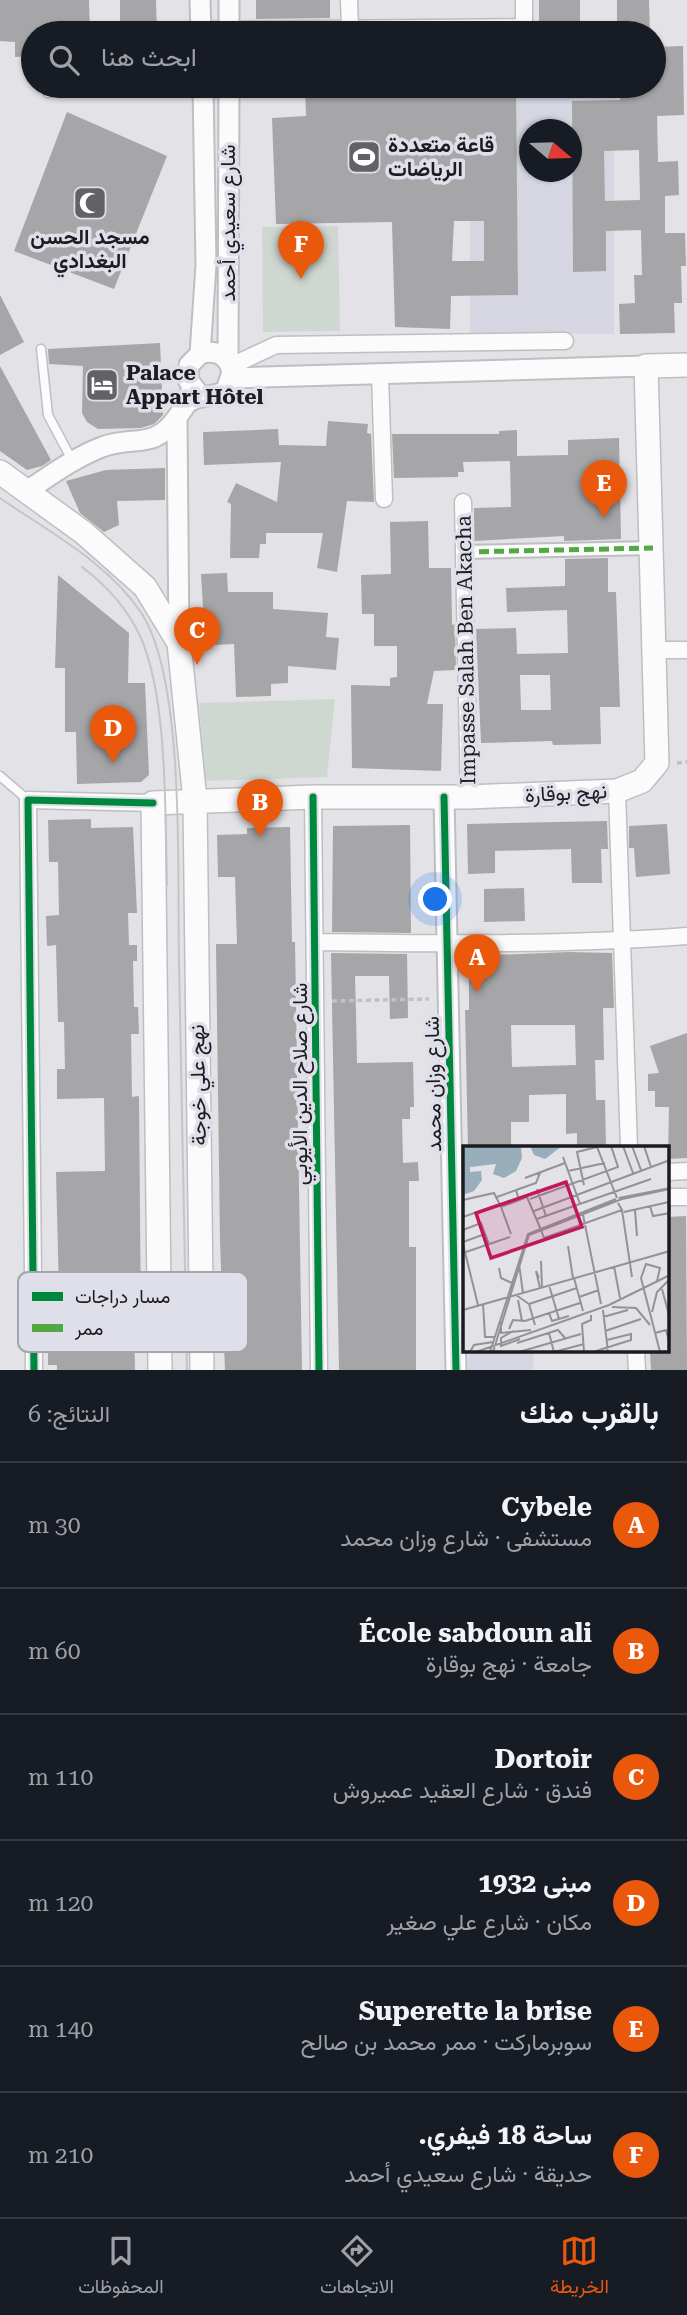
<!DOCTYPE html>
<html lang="ar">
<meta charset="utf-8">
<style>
:root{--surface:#171b24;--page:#20242c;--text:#f1f3f6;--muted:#9ea1a6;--line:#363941;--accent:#ea580c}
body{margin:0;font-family:"Roboto Serif",Vazirmatn,serif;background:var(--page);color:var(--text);direction:rtl}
.compass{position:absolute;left:519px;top:119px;width:63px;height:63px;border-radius:50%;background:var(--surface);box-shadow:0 2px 5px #0004;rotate:109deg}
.you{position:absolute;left:436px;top:900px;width:24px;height:24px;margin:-18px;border:5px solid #fff;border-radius:50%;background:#1a73e8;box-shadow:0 0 0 10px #1a73e833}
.badge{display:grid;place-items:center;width:46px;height:46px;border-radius:50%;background:var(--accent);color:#fff;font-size:23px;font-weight:700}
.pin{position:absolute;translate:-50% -58px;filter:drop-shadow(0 2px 4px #0008)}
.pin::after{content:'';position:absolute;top:37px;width:24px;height:21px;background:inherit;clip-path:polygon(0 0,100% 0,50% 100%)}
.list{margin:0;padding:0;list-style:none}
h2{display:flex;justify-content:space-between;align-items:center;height:91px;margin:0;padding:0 28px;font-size:30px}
h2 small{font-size:23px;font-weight:400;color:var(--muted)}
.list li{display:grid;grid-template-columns:46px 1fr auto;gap:21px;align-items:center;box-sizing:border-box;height:126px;padding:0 28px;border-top:2px solid var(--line)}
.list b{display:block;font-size:26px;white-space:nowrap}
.list p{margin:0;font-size:23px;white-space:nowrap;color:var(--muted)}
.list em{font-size:23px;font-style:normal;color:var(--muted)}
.icon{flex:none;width:38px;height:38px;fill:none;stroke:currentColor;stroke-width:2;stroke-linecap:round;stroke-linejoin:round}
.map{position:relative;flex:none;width:687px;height:1370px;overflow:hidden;direction:ltr}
.search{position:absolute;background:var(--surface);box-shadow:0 2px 5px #0004;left:21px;right:21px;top:21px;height:77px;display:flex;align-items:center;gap:18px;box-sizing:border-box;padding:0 24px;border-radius:38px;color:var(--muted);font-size:26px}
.sheet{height:847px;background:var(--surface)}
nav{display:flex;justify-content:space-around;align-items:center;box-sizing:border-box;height:98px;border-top:2px solid var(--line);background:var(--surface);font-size:19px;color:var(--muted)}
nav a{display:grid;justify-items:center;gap:4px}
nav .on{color:var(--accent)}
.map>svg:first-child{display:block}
.built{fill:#d6d6e2;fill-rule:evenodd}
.green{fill:#cfd8d0}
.building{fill:#a6a6a9;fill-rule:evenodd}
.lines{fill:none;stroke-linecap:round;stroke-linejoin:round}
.service-casing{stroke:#bebec3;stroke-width:11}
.pedestrian-casing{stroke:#bebec3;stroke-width:16}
.minor-casing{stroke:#bebec3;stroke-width:19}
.tertiary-casing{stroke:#bebec3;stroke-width:23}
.secondary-casing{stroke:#bebec3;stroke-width:26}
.path{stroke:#c1c1c3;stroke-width:3.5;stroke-dasharray:5 3.5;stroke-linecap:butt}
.service{stroke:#fbfbfb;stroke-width:8}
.pedestrian{stroke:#fbfbfb;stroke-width:12}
.minor{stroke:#fbfbfb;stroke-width:16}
.tertiary{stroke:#fbfbfb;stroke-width:19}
.secondary{stroke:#fbfbfb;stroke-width:23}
.tram{stroke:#c5c5c7;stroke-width:2}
.quiet{stroke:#52a943;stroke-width:5;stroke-dasharray:10 5;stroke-linecap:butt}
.cycleway-casing{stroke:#dfdfea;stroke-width:11}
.cycleway{stroke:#00873e;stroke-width:7}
.labels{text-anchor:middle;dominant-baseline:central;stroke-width:7;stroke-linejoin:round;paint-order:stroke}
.poi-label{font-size:21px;font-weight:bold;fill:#1c1c20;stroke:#dfdfea;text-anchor:start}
.street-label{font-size:21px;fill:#1c1c20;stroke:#dfdfea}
.inset-road{fill:none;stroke:#939397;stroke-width:2}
.view{fill:#c2185b;fill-opacity:0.15;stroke:#c2185b;stroke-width:3.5}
.inset-edge{fill:none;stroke:#1c1c20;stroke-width:3.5}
.key{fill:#dfdfea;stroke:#a4a4ad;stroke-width:2}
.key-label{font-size:19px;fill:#1c1c20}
</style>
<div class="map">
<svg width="687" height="1370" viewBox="0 0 687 1370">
<rect width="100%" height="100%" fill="#e2e2e7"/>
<path class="built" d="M 470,86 L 614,86 L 614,334 L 470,333 ZM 530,130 L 572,130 L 572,172 L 530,172 Z
M 469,1351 L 534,1351 L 533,1370 L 468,1370 Z"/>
<path class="green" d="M 338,226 L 340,331 L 263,332 L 262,227 Z
M 335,699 L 327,777 L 205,781 L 199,703 Z"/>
<path class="building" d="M 0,0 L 89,0 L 90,33 L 33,33 L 33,56 L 15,57 L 15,42 L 0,41 Z
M 120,0 L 156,0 L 157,33 L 120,33 Z
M 256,0 L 330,0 L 330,18 L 256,19 Z
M 539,0 L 580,0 L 580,23 L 539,24 Z
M 617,0 L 649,0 L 650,33 L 617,33 Z
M 683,46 L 684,115 L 657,116 L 658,162 L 678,161 L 679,195 L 665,196 L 665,233 L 685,233 L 686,266 L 681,266 L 682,303 L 674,303 L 675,333 L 620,334 L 619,304 L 635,303 L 634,275 L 642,275 L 641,230 L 606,231 L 606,271 L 573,272 L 572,101 L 620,100 L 620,86 L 654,86 L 654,47 ZM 639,150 L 640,200 L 605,201 L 604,151 Z
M 305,86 L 362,86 L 362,94 L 483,93 L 482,86 L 516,86 L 518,295 L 451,296 L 450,329 L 395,327 L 392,222 L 276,224 L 272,118 L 306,116 ZM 454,221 L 484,221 L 484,261 L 452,261 Z
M 67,112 L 167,156 L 114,289 L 14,251 Z
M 0,295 L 24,342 L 0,355 Z
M 160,343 L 163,415 L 154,424 L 141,428 L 98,429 L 87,422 L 82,413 L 83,366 L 49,364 L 48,349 Z
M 0,366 L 51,460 L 42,466 L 27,470 L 0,451 Z
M 328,421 L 368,424 L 367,433 L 371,434 L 374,502 L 347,501 L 337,572 L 317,568 L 323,533 L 266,533 L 266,544 L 260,544 L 259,558 L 230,558 L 231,504 L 227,502 L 236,483 L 277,502 L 281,462 L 204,465 L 203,432 L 278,429 L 279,445 L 326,446 Z
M 517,430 L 517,456 L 568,455 L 568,440 L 619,438 L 621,539 L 564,541 L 564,536 L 474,541 L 474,508 L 511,507 L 510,461 L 463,462 L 464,472 L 458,472 L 458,477 L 394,478 L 392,434 L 499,434 L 499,431 Z
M 165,468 L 165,500 L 117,501 L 119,525 L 104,532 L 80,513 L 66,481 L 106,470 Z
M 428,521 L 429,568 L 451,568 L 452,625 L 455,624 L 456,670 L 434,671 L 427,704 L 443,704 L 441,771 L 352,768 L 351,685 L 390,686 L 390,678 L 397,677 L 397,646 L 374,646 L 374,614 L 362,614 L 361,575 L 391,574 L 390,522 Z
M 608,558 L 608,592 L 616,592 L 620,707 L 600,707 L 601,744 L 553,745 L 552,741 L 481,743 L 476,629 L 516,628 L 517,654 L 568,653 L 567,610 L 507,612 L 506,588 L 565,586 L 565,559 ZM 520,675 L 550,675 L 551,710 L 521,710 Z
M 227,573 L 228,592 L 273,592 L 273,609 L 328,613 L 326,637 L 339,638 L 336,670 L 288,666 L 288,683 L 271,684 L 271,696 L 236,697 L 234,644 L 215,645 L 215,624 L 204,624 L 201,574 Z
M 58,575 L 129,633 L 128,683 L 145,683 L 149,775 L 141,782 L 77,784 L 76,732 L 65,732 L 65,668 L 55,668 Z
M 91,819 L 91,828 L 133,827 L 137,913 L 128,913 L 129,945 L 137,945 L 137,961 L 133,961 L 134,1007 L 138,1007 L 139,1034 L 131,1034 L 132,1097 L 139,1096 L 141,1330 L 134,1330 L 135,1370 L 57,1370 L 57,1365 L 48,1365 L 48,1333 L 60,1333 L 56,1172 L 105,1171 L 104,1098 L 57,1099 L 57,1069 L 65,1069 L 64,1022 L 58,1022 L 56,945 L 47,946 L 46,916 L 59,915 L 58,862 L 49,862 L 48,820 Z
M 607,821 L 608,849 L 601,849 L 602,883 L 572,883 L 571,849 L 495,851 L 495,873 L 468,874 L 467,824 Z
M 667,824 L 670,874 L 636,877 L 634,848 L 629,848 L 629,826 Z
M 410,825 L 411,933 L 332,932 L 333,826 Z
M 290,827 L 292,942 L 295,942 L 302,1370 L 225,1370 L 220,1241 L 216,944 L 237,944 L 235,877 L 218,877 L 217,835 L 247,834 L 247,828 Z
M 524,888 L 525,921 L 484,922 L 484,889 Z
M 569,952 L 612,953 L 614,1008 L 603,1008 L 604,1060 L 595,1060 L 596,1100 L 605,1100 L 606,1148 L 577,1148 L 577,1133 L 566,1134 L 566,1094 L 529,1095 L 529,1122 L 511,1122 L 511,1148 L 468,1148 L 465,1010 L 469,1010 L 469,956 ZM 511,1025 L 575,1025 L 576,1065 L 512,1067 Z
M 331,953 L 407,954 L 408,1018 L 390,1019 L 389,976 L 355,976 L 356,1012 L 357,1063 L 413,1062 L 414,1107 L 410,1107 L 410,1119 L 402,1119 L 403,1163 L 418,1162 L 419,1181 L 409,1181 L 409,1247 L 416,1247 L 416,1370 L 339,1370 Z
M 687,1033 L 687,1158 L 668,1159 L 669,1107 L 655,1107 L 655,1091 L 648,1091 L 648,1074 L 659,1073 L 650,1046 Z
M 686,1216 L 687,1370 L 651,1370 L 650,1351 L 668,1351 L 668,1217 Z"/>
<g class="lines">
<defs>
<path id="service" d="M 48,93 L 79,86
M 41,349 L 48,415 L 72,460
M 0,776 L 28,800"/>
<path id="pedestrian" d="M 464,552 L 653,548"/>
<path id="minor" d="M 349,0 L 350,28
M 201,30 L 524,27 L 524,0
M 231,366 L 276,345 L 565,341
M 380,374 L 384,499
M 463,502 L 469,797
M 656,650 L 687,650
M 617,791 L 629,1148
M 313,797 L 319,1370
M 316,942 C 440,944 564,945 687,936
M 668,1172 L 687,1171
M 668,1197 L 687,1197
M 636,1351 L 637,1370
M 34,1370 L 28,800 L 153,803"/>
<path id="tertiary" d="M 200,0 L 201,33
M 229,0 L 229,33
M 200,354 L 206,265 L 203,86
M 228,360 L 229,86
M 232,378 L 646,366
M 189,402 C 201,393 214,399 226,390 L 232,372 C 228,355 216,349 200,354 L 189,365 L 188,380 L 199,394
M 177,418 L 179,643
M 27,491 C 51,475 74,458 102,447 C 135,435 154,451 178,416 C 185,406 191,400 191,388
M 444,797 L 456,1370"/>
<path id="secondary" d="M 0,472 L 84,533 L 145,587 L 179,643 L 195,800 L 202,1370
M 160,1370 L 153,803 L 313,797 L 469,797 L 617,791 L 642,781 L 657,763 L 646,366 L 687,365"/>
</defs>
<use href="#service" class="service-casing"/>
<use href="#pedestrian" class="pedestrian-casing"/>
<use href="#minor" class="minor-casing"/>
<use href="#tertiary" class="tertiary-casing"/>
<use href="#secondary" class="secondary-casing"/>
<path class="path" d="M 677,763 L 687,762
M 332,1001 L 429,999"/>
<use href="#service" class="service"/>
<use href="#pedestrian" class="pedestrian"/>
<use href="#minor" class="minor"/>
<use href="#tertiary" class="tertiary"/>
<use href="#secondary" class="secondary"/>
<path class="tram" d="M 0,498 C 49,532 109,563 142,614 C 186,684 177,878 179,963 C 182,1099 184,1234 187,1370
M 82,567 C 106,585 127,608 140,636 C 168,696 165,817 167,885"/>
<path class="quiet" d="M 464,552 L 653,548"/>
<defs>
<path id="cycleway" d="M 313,797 L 319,1370
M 444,797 L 456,1370
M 34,1370 L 28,800 L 153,803"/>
</defs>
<use href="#cycleway" class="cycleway-casing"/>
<use href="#cycleway" class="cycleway"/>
</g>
<defs>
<symbol id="stadium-square" viewBox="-11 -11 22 22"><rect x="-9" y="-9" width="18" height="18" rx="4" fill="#616166" stroke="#dfdfea"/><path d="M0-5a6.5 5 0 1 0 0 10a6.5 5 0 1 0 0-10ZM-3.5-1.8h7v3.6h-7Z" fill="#fff"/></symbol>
<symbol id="mosque-square" viewBox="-11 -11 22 22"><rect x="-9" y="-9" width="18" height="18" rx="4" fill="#616166" stroke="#dfdfea"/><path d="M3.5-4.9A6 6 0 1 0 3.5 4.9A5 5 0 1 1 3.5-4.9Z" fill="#fff"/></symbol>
<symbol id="hotel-square" viewBox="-11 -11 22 22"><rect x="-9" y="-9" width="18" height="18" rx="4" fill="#616166" stroke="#dfdfea"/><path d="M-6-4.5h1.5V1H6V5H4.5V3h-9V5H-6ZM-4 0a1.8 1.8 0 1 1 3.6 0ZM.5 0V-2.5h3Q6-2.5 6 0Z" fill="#fff"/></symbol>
</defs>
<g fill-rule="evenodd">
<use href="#stadium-square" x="345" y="138" width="38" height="38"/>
<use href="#mosque-square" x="71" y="184" width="38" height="38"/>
<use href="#hotel-square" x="83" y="366" width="38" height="38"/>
</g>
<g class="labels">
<g class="poi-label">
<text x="388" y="145">قاعة متعددة<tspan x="388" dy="24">الرياضات</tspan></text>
<text x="90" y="237" text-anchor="middle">مسجد الحسن<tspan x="90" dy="24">البغدادي</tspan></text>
<text x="126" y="373">Palace<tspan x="126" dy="24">Appart Hôtel</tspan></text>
</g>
<g class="street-label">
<text transform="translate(228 223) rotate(-90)">شارع سعيدي أحمد</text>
<text transform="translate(466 650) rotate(-91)">Impasse Salah Ben Akacha</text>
<text transform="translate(566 793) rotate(-3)">نهج بوقارة</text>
<text transform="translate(300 1084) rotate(-90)">شارع صلاح الدين الأيوبي</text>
<text transform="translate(433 1084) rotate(-91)">شارع وزان محمد</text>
<text transform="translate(198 1085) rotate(-91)">نهج علي خوجة</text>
</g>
</g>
<g transform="translate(463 1146)">
<rect width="206" height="206" fill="#e2e2e7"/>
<path d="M 0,0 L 58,0 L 59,12 L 53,25 L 41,32 L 30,28 L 33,18 L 7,21 L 7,26 L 18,25 L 19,34 L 11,45 L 0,49 ZM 67,0 L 99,0 L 82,13 L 71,9 Z" fill="#98aebb"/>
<path class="inset-road" d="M 160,0 L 170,27M 169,0 L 178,24M 181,0 L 188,21M 100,11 L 117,58M 105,25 L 142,17M 62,32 L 102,17M 121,39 L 114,6 L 134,1 L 154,52M 74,43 L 83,70M 53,44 L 73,37 L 77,27M 34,51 L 53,44 L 56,54M 156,52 L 207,42M 67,53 L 155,21 L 148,0M 0,54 L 31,47 L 38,61 L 64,51 L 78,84M 187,60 L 190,70 L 207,67M 38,61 L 48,88M 159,64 L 169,131M 172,64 L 174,90M 71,65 L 207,14M 161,66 L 206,56 L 207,65M 120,69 L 138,158M 0,71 L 37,58M 74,73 L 188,33M 0,84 L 18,77 L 26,98M 78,84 L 81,92 L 159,64 L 155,57M 0,96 L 22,88M 0,98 L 15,159M 105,100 L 110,132M 0,107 L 47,91M 78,115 L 79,141M 56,118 L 60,147M 151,120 L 157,152M 36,122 L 38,132 L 49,137M 76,132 L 73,125 L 77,142M 111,132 L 120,165M 194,135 L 197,122 L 183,118 L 178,132 L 197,206M 86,139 L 96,173M 199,143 L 207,173M 53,149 L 66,158 L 72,179M 116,151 L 136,144M 55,154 L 59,175M 20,158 L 22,191 L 32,191M 66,158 L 114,142M 149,161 L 173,162 L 187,179M 0,164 L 207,105M 140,164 L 145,206M 189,166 L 194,146 L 207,133M 86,167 L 89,175 L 106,170M 140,171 L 165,164M 38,175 L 38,187 L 68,184M 46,183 L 50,174 L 62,175 L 117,157M 50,185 L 38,192 L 38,200 L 57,193M 142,185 L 178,173M 86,187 L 91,206 L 121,198M 192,187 L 203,184 L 207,198M 54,197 L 95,184 L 102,192M 7,206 L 11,199 L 30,196M 13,206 L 146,159 L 207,129M 27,206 L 65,88 L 153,53M 30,206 L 66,89 L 159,53 L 207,43M 56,206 L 118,188M 121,206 L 119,178 L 128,174 L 128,169M 130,206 L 168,194 L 168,188 L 144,194"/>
<path class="view" d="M 103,36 L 119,81 L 28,112 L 13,67 Z"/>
<rect width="206" height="206" class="inset-edge"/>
</g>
<rect x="18" y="1272" width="230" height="80" rx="10" class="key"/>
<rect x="32" y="1292" width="31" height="9" fill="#00873e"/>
<rect x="32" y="1324" width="31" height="8" fill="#52a943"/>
<g class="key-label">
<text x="75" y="1303">مسار دراجات</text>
<text x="75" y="1335">ممر</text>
</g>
</svg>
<svg class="compass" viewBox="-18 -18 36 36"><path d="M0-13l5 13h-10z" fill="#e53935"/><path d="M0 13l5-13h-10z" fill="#9ea1a6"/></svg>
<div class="you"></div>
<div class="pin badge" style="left:477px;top:992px">A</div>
<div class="pin badge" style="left:260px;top:837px">B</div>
<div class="pin badge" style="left:197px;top:665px">C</div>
<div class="pin badge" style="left:113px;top:763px">D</div>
<div class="pin badge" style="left:604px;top:518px">E</div>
<div class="pin badge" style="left:301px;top:279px">F</div>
<div class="search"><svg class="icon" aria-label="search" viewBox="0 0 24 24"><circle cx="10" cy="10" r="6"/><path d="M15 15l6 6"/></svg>ابحث هنا</div>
</div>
<section class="sheet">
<h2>بالقرب منك<small>النتائج: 6</small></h2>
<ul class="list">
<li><span class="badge">A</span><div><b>Cybele</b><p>مستشفى · شارع وزان محمد</p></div><em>30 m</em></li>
<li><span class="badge">B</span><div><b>École sabdoun ali</b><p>جامعة · نهج بوقارة</p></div><em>60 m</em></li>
<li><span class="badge">C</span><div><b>Dortoir</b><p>فندق · شارع العقيد عميروش</p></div><em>110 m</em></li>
<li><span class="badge">D</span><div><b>مبنى 1932</b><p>مكان · شارع علي صغير</p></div><em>120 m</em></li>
<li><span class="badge">E</span><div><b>Superette la brise</b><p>سوبرماركت · ممر محمد بن صالح</p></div><em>140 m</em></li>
<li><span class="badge">F</span><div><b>ساحة 18 فيفري.</b><p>حديقة · شارع سعيدي أحمد</p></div><em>210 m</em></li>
</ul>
</section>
<nav>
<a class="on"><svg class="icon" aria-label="map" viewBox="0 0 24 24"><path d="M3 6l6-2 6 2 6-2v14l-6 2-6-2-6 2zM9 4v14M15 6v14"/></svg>الخريطة</a>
<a><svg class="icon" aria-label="directions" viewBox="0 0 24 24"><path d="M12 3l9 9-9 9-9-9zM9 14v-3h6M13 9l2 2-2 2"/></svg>الاتجاهات</a>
<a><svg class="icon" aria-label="saved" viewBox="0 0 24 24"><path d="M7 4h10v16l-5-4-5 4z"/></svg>المحفوظات</a>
</nav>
